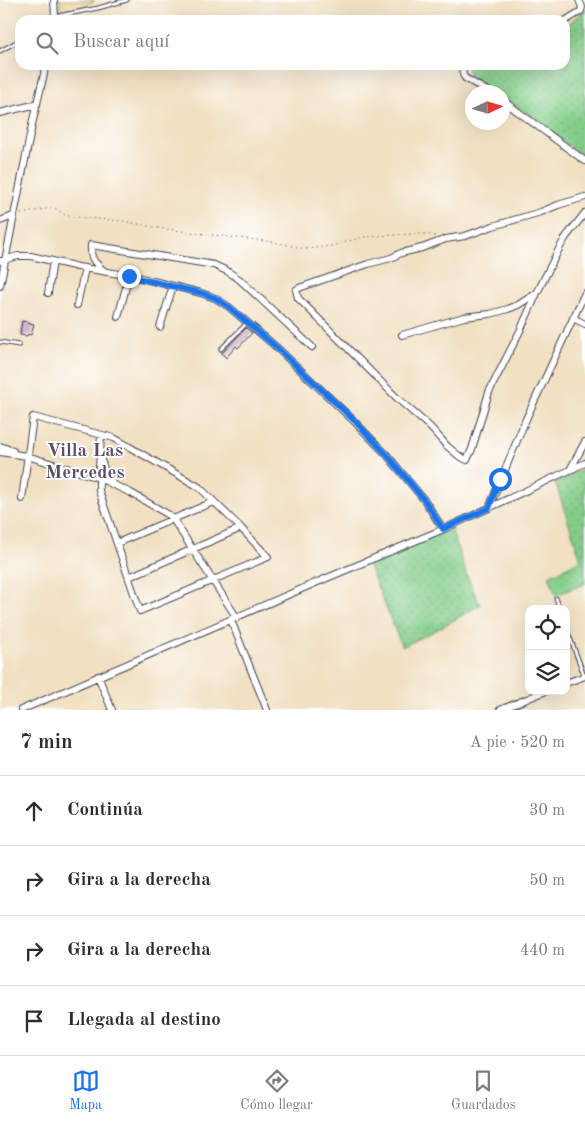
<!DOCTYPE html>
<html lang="es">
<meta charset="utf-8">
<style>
:root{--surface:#fff;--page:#f2f2f3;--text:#2b2b33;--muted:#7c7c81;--line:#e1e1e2;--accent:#1a73e8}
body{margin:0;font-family:"Old Standard TT",serif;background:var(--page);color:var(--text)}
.controls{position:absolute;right:15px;bottom:15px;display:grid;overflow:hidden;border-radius:10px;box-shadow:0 5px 20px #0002}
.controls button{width:45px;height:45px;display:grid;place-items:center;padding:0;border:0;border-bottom:1px solid var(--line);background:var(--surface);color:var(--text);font:25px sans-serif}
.compass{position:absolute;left:465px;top:85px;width:45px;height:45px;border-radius:50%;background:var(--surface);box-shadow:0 5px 20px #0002;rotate:86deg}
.stop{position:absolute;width:15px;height:15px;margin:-11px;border:4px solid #1a73e8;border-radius:50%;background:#fff}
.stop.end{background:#1a73e8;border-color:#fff;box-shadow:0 1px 5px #0008}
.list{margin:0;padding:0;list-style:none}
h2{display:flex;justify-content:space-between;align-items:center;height:65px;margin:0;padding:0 20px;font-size:21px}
h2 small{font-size:16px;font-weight:400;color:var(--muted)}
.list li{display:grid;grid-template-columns:32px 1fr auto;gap:15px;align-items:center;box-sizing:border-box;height:70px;padding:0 20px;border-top:1px solid var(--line)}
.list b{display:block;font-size:19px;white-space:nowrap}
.list em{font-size:16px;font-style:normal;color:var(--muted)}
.icon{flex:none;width:28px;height:28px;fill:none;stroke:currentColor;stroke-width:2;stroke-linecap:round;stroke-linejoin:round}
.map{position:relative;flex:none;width:585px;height:710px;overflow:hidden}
.search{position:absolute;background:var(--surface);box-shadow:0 5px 20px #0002;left:15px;right:15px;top:15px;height:55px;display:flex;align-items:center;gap:12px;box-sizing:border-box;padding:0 18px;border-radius:15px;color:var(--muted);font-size:19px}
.sheet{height:345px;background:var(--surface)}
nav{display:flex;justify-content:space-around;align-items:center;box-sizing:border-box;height:70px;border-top:1px solid var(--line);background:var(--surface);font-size:14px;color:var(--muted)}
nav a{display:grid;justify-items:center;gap:2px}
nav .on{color:var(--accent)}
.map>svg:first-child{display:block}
.grass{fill:url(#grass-dots);stroke:#527862}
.sand{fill:url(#sand-dots);stroke:#887e6c}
.building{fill:#c19ec1}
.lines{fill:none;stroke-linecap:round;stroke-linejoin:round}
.service-casing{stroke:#413e4f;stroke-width:5}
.minor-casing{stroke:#413e4f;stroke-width:8}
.path{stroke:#413e4f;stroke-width:1;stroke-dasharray:1 4;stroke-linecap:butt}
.service{stroke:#fff;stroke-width:3}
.minor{stroke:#fff;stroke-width:6}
.route{stroke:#1a73e8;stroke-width:6}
.labels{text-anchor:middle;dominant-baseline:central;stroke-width:4;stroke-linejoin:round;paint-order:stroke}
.neighbourhood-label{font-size:19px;font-weight:bold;fill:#5a4d6a;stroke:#fff}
</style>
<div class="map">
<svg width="585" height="710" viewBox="0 0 585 710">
<defs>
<pattern id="grass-dots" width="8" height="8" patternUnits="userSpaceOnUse" patternTransform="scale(1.25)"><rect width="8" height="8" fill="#83cd89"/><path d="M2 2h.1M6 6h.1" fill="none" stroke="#71b077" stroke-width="1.8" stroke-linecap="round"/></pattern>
<pattern id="sand-dots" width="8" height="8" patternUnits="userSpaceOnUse" patternTransform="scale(1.25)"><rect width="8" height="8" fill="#eeda9e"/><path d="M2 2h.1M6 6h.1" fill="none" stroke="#ccbb89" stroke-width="1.8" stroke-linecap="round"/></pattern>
</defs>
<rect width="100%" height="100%" fill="#fff"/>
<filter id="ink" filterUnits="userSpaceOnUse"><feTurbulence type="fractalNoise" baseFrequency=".02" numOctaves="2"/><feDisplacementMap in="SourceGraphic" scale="10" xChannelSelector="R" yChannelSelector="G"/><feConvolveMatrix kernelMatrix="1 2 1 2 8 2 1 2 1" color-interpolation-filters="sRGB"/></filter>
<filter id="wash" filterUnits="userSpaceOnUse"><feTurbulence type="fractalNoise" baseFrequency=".0096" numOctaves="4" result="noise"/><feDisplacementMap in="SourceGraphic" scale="20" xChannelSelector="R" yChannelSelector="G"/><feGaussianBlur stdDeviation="1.12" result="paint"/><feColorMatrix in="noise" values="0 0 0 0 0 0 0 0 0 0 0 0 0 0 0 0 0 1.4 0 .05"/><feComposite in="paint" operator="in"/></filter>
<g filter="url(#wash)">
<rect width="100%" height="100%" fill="#f1e0c1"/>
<path class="grass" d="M 585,9 L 585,158 L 521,109 L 503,98 L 502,92 L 494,92 L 475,81 L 470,76 L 468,72 L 468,68 L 474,65 L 565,65 L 565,27 Z
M 585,469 L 585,584 L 556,595 L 549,576 L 581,560 L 555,482 Z
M 451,529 L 467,576 L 480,605 L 442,627 L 402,647 L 369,566 Z"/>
<path class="sand" d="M 59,0 L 95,0 C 86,6 71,12 61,9 Z"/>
<g id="blocks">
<path class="building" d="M 22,321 L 28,322 L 28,323 L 34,324 L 31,335 L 28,334 L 27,336 L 20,335 Z
M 246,328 L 252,333 L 238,348 L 236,346 L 226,358 L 222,353 Z"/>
</g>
</g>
<g filter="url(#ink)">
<use href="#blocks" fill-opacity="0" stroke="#413e4f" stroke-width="1"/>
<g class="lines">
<defs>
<path id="service" d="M 50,20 L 53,17 L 98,8 L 127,0
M 0,51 L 20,40
M 0,342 L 19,345
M 221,349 L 247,323
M 556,598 L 560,609
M 566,627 L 584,675"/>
<path id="minor" d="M 54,0 L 55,17
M 565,21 L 581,11 L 582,7 L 579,0
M 468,65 C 462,68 461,73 465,78 L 489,92
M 502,100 L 585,161
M 0,113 L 37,104
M 585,197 L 558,205 L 541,212 L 493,226 L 465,236 L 446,239 L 422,248 L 401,253 L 391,258 L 368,264 L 299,288 L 296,290 L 298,298 L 399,400 L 430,427 L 447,446 L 459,456 L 467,460 L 472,449 L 489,392 L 520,331 L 537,293 L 559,249 L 566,237 L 585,213
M 0,221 L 13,216
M 0,261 L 18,256 L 31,256 L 78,267 L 137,277 L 201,293 L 215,298 L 229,307 L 275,346 L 353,420 L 387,455 L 425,501 L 443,529
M 104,271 C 94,262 90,259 91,245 L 214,265 L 227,271 L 239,279 L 312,347
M 0,286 L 33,120 L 44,74 L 45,65
M 48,293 L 53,261
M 77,305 L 85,268
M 118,317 L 129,276
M 573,318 L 585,324
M 160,327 L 173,286
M 402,335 L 464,317 L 490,314 L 508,309 L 518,305 L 537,293
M 0,446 L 13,451
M 0,452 L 27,456 L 99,478 L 131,493 L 169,515 L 173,519 L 237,618
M 101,460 L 104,469 L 112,482
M 571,468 L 585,442
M 22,499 L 33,417 L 114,438 L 199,487 L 239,526 L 268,557 L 140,611 L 99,491 L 99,469 L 101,435
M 489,508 L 526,419 L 585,293
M 117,543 L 213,502
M 129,577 L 241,528
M 231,620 L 267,710
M 98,676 L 112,710
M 566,683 L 585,676
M 21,710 L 327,578 L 446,528 L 585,463
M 500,710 L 546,691"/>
</defs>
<use href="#service" class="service-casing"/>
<use href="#minor" class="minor-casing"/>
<path class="path" d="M 21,214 L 51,208 L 56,209 L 65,215 L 74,217 L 123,221 L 158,228 L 221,236 L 274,242 L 306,249 L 331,246 L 364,237 L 410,234 L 427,234 L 435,236"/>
<use href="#service" class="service"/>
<use href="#minor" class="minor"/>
</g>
</g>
<g class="lines" filter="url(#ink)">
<path class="route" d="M 129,276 L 201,293 L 215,298 L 229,307 L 275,346 L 354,420 L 387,455 L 425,501 L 443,529 L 489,508 L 500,479"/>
</g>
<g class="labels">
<g class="neighbourhood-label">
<text x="85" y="451">Villa Las<tspan x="85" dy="22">Mercedes</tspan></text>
</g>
</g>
</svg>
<div class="controls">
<button><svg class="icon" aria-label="locate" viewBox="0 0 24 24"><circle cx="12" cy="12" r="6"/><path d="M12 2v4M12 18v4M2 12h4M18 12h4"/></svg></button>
<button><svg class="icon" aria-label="layers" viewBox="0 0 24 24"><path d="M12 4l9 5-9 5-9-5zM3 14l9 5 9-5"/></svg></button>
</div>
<svg class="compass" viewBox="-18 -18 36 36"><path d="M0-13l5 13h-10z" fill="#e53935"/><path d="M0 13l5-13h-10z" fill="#7c7c81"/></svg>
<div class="stop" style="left:500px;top:479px"></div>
<div class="stop end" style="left:129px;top:276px"></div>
<div class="search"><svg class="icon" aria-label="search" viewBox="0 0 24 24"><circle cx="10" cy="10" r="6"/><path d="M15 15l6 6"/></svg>Buscar aquí</div>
</div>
<section class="sheet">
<h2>7 min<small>A pie · 520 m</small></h2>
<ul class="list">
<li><svg class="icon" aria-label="ahead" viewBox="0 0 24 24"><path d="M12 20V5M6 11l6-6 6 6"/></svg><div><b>Continúa</b></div><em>30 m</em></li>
<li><svg class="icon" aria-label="right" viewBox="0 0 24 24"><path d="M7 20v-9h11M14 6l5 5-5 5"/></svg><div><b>Gira a la derecha</b></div><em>50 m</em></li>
<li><svg class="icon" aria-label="right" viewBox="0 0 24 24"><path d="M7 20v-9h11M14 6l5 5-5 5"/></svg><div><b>Gira a la derecha</b></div><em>440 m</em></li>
<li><svg class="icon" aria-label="arrive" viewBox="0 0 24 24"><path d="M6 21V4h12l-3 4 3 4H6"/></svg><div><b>Llegada al destino</b></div></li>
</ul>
</section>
<nav>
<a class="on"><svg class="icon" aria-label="map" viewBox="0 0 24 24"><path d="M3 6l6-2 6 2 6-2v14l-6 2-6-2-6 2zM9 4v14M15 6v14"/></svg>Mapa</a>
<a><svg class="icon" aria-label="directions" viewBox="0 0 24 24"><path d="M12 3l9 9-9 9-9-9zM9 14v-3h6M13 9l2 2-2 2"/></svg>Cómo llegar</a>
<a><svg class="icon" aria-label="saved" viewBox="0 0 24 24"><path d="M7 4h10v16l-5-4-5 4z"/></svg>Guardados</a>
</nav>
